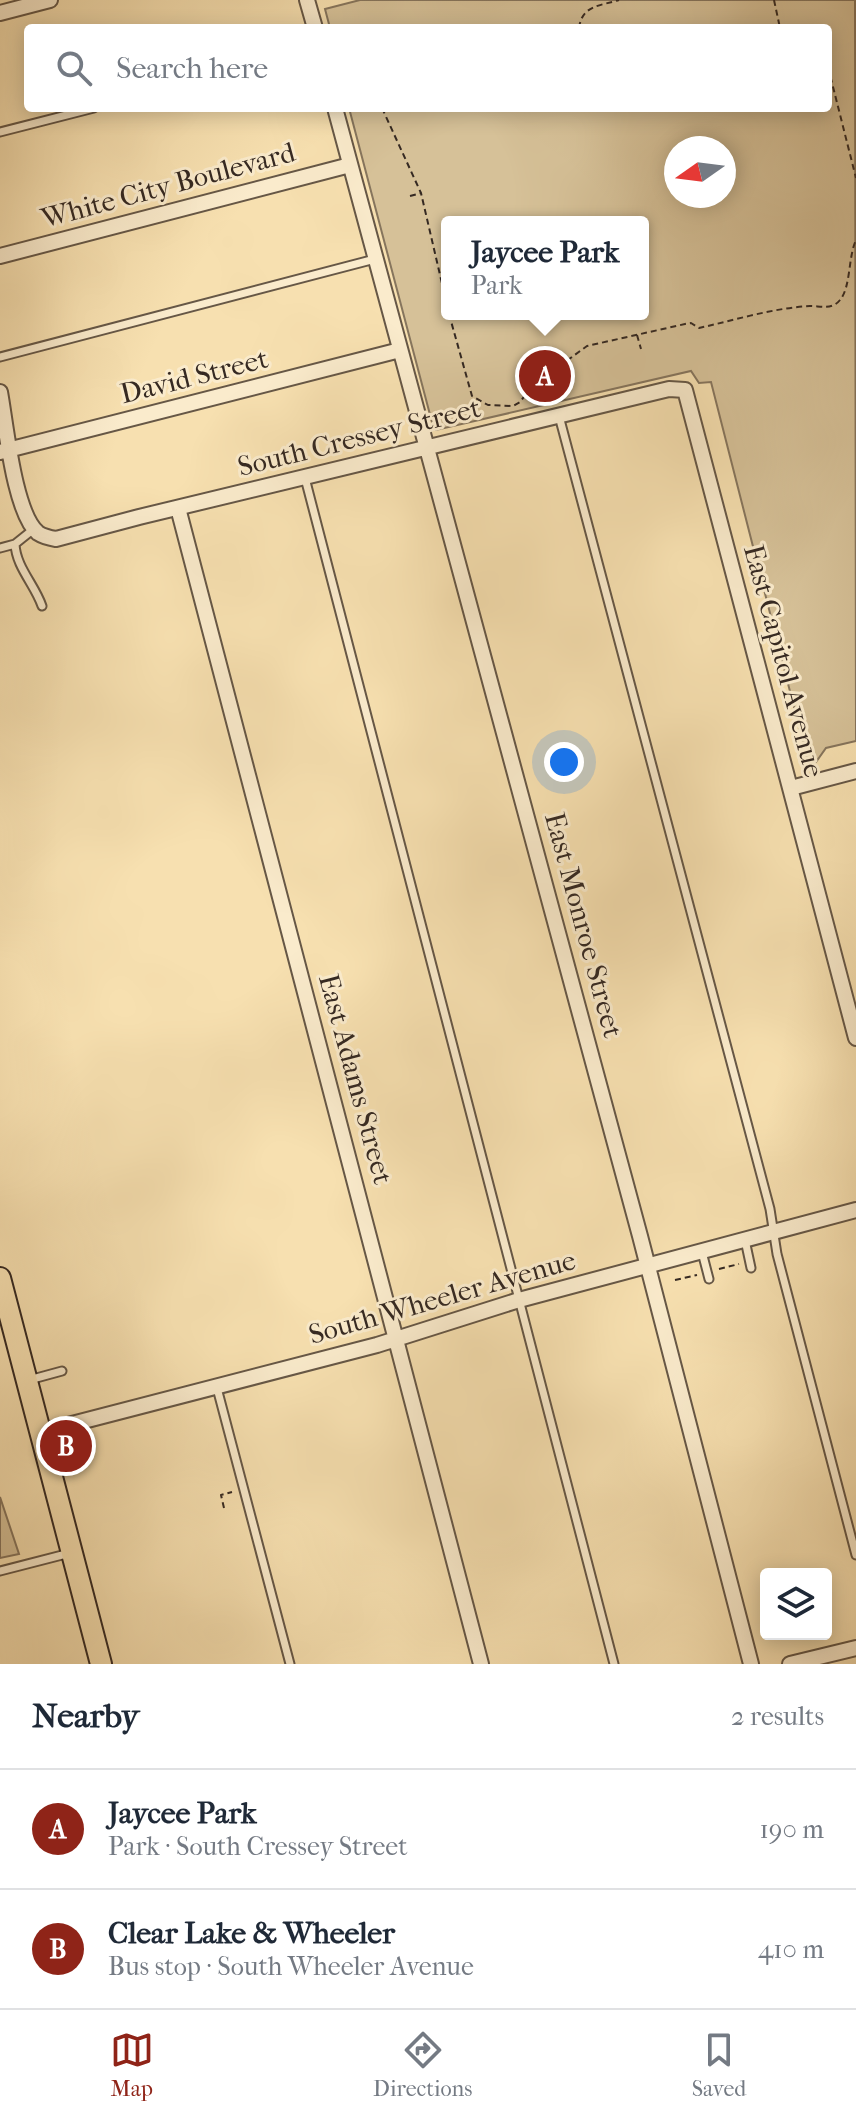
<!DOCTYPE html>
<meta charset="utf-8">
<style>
:root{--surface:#fff;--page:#f6f6f7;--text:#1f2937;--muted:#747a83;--line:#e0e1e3;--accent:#8f2418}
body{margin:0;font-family:"IM FELL French Canon",serif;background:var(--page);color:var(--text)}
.controls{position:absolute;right:24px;bottom:24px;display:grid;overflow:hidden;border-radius:8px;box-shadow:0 4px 20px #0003}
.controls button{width:72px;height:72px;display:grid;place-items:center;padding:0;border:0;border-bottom:2px solid var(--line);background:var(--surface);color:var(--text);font:40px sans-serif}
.compass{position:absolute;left:664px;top:136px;width:72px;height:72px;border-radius:50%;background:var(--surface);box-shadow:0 4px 20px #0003;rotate:256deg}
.you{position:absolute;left:564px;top:762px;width:28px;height:28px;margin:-20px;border:6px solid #fff;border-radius:50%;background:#1a73e8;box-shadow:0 0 0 12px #1a73e833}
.badge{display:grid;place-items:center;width:52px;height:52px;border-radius:50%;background:var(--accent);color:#fff;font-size:26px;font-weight:700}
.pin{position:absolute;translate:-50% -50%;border:4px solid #fff;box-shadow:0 2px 8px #0006}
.popup{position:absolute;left:441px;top:216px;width:208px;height:104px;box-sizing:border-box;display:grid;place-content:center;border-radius:8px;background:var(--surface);filter:drop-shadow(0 2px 6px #0005);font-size:26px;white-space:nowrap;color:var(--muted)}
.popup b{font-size:30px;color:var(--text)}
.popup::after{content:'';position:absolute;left:50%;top:100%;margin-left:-16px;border:16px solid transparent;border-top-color:var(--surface)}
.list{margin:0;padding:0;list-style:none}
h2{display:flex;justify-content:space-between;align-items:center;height:104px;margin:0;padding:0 32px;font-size:34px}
h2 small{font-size:26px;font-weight:400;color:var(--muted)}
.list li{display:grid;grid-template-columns:52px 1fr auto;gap:24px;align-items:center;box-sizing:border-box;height:120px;padding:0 32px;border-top:2px solid var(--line)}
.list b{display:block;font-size:30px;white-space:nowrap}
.list p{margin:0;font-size:26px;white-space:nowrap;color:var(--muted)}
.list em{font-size:26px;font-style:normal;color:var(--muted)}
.icon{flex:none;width:44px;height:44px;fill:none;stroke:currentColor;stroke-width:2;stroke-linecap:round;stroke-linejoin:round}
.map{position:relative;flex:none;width:856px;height:1664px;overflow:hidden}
.search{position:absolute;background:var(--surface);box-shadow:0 4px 20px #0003;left:24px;right:24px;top:24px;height:88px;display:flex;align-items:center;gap:20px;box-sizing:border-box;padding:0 28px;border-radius:8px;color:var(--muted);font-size:30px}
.sheet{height:344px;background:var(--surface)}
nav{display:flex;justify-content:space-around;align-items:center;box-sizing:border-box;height:112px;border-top:2px solid var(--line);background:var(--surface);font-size:22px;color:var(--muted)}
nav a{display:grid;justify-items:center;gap:4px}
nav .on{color:var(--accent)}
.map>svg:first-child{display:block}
.green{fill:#d6c198;stroke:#86755d;stroke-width:2;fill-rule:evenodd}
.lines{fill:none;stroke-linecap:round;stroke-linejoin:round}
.lane-casing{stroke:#665746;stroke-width:11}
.street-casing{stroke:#665746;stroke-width:18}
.primary-casing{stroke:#352922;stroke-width:24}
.path{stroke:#352922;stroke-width:2;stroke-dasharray:6 4;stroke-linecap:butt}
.lane{stroke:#faebcc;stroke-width:7}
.street{stroke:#faebcc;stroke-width:14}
.primary{stroke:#f7e0b0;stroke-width:20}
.labels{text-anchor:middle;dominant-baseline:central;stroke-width:6;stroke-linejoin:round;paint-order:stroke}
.street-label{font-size:28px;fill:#352922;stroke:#faebcc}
</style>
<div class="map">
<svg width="856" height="1664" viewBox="0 0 856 1664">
<rect width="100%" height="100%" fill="#f7e0b0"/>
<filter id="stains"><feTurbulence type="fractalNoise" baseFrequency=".0025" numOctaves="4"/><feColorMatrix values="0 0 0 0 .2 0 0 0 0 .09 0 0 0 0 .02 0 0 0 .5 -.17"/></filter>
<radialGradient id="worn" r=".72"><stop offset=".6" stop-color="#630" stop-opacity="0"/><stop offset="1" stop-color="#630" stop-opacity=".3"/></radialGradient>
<path class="green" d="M 360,0 L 855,0 L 856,741 L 826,748 L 816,762 L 808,762 L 711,382 L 699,383 L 691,371 L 436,430 L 433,426 L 349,108 L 828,108 L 828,28 L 330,28 L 325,9 ZM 676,148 L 724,148 L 724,196 L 676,196 ZM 447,222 L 643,222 L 643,314 L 447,314 Z
M 0,1497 L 19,1554 L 0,1558 Z"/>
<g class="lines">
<defs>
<path id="lane" d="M 0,132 L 94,108
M 0,357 L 375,259
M 559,416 L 770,1209 L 777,1254 L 856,1555
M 305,478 L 614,1664
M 15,544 C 16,567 35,585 42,606
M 0,548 L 15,544 L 35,528
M 745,1240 L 751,1268
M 702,1252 L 709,1279
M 29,1380 L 62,1371
M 217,1388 L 290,1664
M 0,1571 L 70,1553"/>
<path id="street" d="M 307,0 L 315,28
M 0,13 L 50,0
M 335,108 L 640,1236 L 751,1664
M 0,256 L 350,165
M 0,392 C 6,424 14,513 38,533 C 44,537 50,538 56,539 L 139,517 L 669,389 L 685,390 L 856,1038
M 0,452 L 400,350
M 178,508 L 481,1664
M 791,788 L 856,771
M 41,1432 L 377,1345 L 519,1300 L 856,1210
M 790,1664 L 856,1648"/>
<path id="primary" d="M 0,1278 L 101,1664"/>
</defs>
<use href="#lane" class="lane-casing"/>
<use href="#street" class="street-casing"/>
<use href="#primary" class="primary-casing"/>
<path class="path" d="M 774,0 L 780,28
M 579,28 C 582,5 600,6 619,0
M 828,67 L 856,178
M 382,108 L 421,193 L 447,305
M 410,196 L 421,193
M 449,314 L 472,396 L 488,405 L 513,406 L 520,402 L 532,386 L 587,346 L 685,324 L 691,323 L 699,328 C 735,320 773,308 810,306 C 821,306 832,310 840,300 C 851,287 848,257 856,240
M 637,335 L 641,349
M 719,1269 L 739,1264
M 675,1280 L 697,1275
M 224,1508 L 221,1495 L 232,1492"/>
<use href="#lane" class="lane"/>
<use href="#street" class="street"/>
<use href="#primary" class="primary"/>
</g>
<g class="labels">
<g class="street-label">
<text transform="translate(168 185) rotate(-15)">White City Boulevard</text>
<text transform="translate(194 376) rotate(-14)">David Street</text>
<text transform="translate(359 437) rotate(-14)">South Cressey Street</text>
<text transform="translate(784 661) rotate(75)">East Capitol Avenue</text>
<text transform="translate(584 925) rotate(75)">East Monroe Street</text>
<text transform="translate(356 1079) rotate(75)">East Adams Street</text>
<text transform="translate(442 1297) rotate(-16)">South Wheeler Avenue</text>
</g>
</g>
<rect width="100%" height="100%" filter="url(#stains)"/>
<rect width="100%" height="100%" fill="url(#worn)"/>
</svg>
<div class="controls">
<button><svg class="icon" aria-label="layers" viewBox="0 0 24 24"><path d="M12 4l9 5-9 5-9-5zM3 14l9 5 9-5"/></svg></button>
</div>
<svg class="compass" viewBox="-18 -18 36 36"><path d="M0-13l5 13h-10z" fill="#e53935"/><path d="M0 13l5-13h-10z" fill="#747a83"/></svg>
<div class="you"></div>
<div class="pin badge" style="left:545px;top:376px">A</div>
<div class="popup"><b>Jaycee Park</b>Park</div>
<div class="pin badge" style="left:66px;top:1446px">B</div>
<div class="search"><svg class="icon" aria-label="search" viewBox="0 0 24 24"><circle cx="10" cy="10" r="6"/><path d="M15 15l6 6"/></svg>Search here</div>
</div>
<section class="sheet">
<h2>Nearby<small>2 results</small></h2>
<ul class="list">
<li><span class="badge">A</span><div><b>Jaycee Park</b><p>Park · South Cressey Street</p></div><em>190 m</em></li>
<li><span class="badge">B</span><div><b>Clear Lake &amp; Wheeler</b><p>Bus stop · South Wheeler Avenue</p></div><em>410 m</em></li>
</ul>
</section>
<nav>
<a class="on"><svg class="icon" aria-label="map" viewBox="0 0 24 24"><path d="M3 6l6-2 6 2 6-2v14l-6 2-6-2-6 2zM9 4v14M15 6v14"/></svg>Map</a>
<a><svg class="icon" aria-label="directions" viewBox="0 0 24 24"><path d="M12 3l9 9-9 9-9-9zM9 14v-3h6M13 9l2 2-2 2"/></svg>Directions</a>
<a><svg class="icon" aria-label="saved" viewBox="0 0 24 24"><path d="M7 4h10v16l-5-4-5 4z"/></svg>Saved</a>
</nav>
